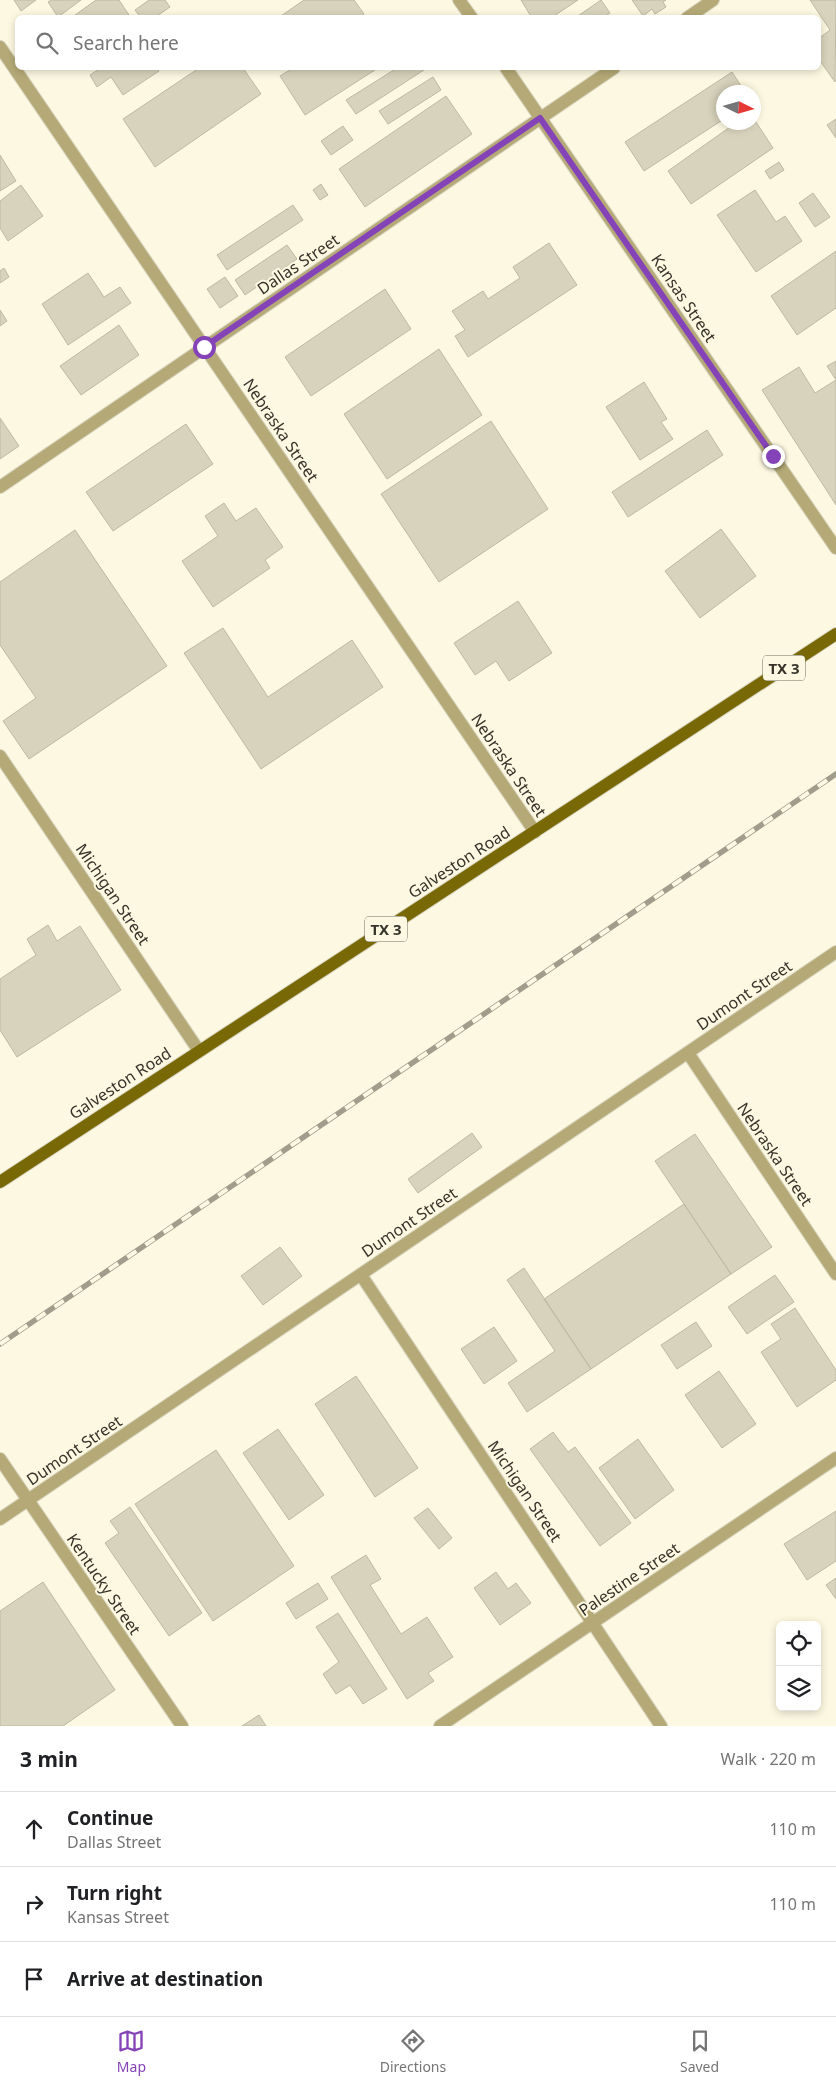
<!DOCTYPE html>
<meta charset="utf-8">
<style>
:root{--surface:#fff;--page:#f6f6f6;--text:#202124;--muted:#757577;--line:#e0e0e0;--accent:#8543b8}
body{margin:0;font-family:"Noto Sans",sans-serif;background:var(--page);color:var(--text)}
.controls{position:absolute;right:15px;bottom:15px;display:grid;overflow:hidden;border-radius:8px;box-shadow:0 2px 8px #0003}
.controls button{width:45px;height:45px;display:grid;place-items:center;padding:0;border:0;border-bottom:1px solid var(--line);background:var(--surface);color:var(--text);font:25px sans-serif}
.compass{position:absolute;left:716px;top:85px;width:45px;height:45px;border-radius:50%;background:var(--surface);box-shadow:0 2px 8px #0003;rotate:95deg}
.stop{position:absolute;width:15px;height:15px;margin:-11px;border:4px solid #8543b8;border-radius:50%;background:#fff}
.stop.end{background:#8543b8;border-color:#fff;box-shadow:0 1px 5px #0008}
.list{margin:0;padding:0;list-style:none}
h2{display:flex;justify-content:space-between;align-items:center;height:65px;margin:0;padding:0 20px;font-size:21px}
h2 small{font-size:16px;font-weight:400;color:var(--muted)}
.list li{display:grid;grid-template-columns:32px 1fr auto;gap:15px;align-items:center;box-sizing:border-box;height:75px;padding:0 20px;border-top:1px solid var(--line)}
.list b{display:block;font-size:19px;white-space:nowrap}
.list p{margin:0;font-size:16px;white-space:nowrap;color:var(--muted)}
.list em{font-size:16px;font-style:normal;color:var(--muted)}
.icon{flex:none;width:28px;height:28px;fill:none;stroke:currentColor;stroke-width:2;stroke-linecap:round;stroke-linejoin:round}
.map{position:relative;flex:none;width:836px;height:1726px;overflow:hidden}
.search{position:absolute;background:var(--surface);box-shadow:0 2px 8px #0003;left:15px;right:15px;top:15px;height:55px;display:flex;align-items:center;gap:12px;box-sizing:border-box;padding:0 18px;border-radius:8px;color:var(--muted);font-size:19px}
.sheet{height:290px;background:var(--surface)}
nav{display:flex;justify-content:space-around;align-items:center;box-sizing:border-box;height:70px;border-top:1px solid var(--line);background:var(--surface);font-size:14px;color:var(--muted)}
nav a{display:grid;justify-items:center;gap:2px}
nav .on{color:var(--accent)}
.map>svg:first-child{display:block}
.building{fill:#d8d3bc;stroke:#beb9a3}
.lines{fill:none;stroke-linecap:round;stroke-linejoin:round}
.street-casing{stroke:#d9d5c0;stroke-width:14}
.primary-casing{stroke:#d9d5c0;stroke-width:14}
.street{stroke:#b5aa77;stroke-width:12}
.primary{stroke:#796806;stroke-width:12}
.rail-casing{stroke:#a09d8c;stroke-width:5.5}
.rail{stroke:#fdf8e1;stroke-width:4;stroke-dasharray:11;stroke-linecap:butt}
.route{stroke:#8543b8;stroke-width:6}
.labels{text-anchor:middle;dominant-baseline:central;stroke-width:4;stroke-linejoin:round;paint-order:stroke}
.shield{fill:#fdf8e1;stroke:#716e61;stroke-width:1}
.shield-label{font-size:15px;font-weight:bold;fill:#35332a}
.street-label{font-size:16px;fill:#35332a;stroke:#fdf8e1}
</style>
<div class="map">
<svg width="836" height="1726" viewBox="0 0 836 1726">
<rect width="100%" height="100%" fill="#fdf8e1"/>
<path class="building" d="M 14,0 L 36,0 L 21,11 Z
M 51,0 L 81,0 L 58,17 L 48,2 Z
M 96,0 L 119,0 L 131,18 L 71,18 Z
M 149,0 L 165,0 L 170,7 L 154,18 L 141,18 L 135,10 Z
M 304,0 L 354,0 L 364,14 L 358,18 L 278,18 Z
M 521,0 L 578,0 L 551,18 L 532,18 Z
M 601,0 L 610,13 L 603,18 L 575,18 Z
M 632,0 L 666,0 L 663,2 L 666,7 L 655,14 L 652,9 L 643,16 Z
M 810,0 L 836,0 L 835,82 L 818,58 L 818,39 L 830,30 Z
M 101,68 L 156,68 L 159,71 L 123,95 L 111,77 L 97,87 L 90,75 Z
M 199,68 L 243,68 L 261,94 L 155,167 L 123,119 Z
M 293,68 L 378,68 L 305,115 L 280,76 Z
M 397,68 L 427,68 L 356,114 L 346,100 Z
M 732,72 L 745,92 L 724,92 L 724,119 L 644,171 L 625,142 Z
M 433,77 L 441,90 L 388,124 L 379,111 Z
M 446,96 L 472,134 L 365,207 L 339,169 Z
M 754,119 L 773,148 L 691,204 L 668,171 L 737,122 L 754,122 Z
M 836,119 L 836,138 L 827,125 Z
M 343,126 L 353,140 L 331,155 L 321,141 Z
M 0,155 L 16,181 L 0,191 Z
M 779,162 L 784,170 L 770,179 L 765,171 Z
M 321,184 L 328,195 L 320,200 L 313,190 Z
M 21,185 L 43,216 L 8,241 L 0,228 L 0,201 Z
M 755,190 L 776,222 L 785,216 L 802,241 L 756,272 L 717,215 Z
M 813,193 L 830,217 L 815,227 L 799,203 Z
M 293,205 L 303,220 L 227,270 L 217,255 Z
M 549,243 L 577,285 L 468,357 L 455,336 L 465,330 L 452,311 L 483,291 L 488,299 L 520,278 L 513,267 Z
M 287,245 L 297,259 L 245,295 L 235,280 Z
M 836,251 L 836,308 L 797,335 L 771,296 Z
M 4,268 L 9,277 L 0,283 L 0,271 Z
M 88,273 L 104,297 L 120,287 L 131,303 L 68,345 L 42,304 Z
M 225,277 L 238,296 L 220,308 L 207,289 Z
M 385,289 L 411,329 L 311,396 L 285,357 Z
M 0,310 L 7,321 L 0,326 Z
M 119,325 L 139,355 L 81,395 L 60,366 Z
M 439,349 L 482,415 L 387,479 L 344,414 Z
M 836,361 L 836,380 L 827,366 Z
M 799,367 L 815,393 L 836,380 L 836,505 L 762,390 Z
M 644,382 L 667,419 L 661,422 L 673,439 L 640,460 L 606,407 Z
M 0,418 L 19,446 L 0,459 Z
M 491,421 L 548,509 L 439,582 L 381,494 Z
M 186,424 L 213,464 L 113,531 L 86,492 Z
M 707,430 L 723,455 L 628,517 L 612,492 Z
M 224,503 L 236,521 L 256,508 L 283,547 L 265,560 L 270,568 L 213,607 L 182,561 L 218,536 L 205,516 Z
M 721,529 L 756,576 L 700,618 L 665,571 Z
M 75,530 L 167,666 L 29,759 L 3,721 L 36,698 L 0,645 L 0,582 Z
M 518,601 L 552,653 L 509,681 L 496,661 L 475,675 L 454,643 Z
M 223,628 L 268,697 L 352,640 L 383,687 L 261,769 L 184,653 Z
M 48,925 L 57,941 L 80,926 L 121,990 L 17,1057 L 0,1030 L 0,979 L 36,955 L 27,939 Z
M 472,1133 L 482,1147 L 418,1193 L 408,1179 Z
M 695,1134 L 772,1247 L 731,1274 L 655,1161 Z
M 684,1204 L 731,1274 L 591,1369 L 544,1299 Z
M 280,1247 L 302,1276 L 263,1305 L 241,1276 Z
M 524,1268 L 591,1369 L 527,1412 L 508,1383 L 555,1351 L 507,1280 Z
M 775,1275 L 794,1302 L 747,1334 L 728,1307 Z
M 795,1308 L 836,1370 L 836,1380 L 797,1407 L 761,1352 L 781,1339 L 771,1324 Z
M 696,1322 L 712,1346 L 677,1369 L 661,1345 Z
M 494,1327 L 517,1361 L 484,1384 L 461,1349 Z
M 719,1371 L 756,1424 L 722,1448 L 685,1395 Z
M 356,1376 L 418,1468 L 375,1497 L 315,1404 Z
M 278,1429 L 324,1495 L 289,1520 L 243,1453 Z
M 553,1432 L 568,1452 L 575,1447 L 631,1523 L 600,1546 L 530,1449 Z
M 638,1439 L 674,1490 L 635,1519 L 599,1468 Z
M 216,1450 L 294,1566 L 213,1621 L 135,1504 Z
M 130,1507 L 202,1613 L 169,1636 L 105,1543 L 119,1533 L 110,1521 Z
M 428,1508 L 452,1538 L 439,1549 L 414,1518 Z
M 836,1511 L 836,1561 L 807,1580 L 784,1544 Z
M 366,1555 L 381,1579 L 370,1585 L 401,1634 L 427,1617 L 453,1657 L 428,1673 L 434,1681 L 407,1699 L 331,1577 Z
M 496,1572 L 508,1589 L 516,1583 L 531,1603 L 500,1625 L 474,1588 Z
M 836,1578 L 836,1599 L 826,1585 Z
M 43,1582 L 115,1690 L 63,1726 L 0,1726 L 0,1611 Z
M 318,1583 L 328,1599 L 296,1619 L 286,1603 Z
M 338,1613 L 387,1689 L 363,1704 L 350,1685 L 336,1694 L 323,1674 L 339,1662 L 316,1627 Z
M 259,1715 L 266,1726 L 242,1726 Z"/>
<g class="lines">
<defs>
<path id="street" d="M 459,0 L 472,18
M 687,18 L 713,0
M 0,47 L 535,832
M 506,68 L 836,548
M 0,487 L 614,68
M 0,756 L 199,1051
M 688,1053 L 836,1274
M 361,1275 L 661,1726
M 0,1459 L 182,1726
M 0,1519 L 836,952
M 440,1726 L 836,1458"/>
<path id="primary" d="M 0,1182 L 836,634"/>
</defs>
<use href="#street" class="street-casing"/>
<use href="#primary" class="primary-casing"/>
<use href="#street" class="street"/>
<use href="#primary" class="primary"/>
<defs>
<path id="rail" d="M 0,1344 L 836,774"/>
</defs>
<use href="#rail" class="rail-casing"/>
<use href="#rail" class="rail"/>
</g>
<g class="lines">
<path class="route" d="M 204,347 L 540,118 L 773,456"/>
</g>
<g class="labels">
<g class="shield">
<rect x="763" y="655.5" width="42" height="25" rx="4"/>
<rect x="365" y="916.5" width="42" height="25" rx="4"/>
</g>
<g class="shield-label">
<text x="784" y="668">TX 3</text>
<text x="386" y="929">TX 3</text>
</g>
<g class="street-label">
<text transform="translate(298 264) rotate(-34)">Dallas Street</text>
<text transform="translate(684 298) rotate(56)">Kansas Street</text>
<text transform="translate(281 430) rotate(56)">Nebraska Street</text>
<text transform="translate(509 765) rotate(56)">Nebraska Street</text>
<text transform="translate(459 862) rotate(-33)">Galveston Road</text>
<text transform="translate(113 894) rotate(56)">Michigan Street</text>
<text transform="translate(744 995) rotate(-34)">Dumont Street</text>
<text transform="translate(120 1083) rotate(-33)">Galveston Road</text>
<text transform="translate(775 1154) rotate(56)">Nebraska Street</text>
<text transform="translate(409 1222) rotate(-34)">Dumont Street</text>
<text transform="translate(74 1450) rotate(-34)">Dumont Street</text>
<text transform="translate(525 1491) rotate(56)">Michigan Street</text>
<text transform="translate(629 1579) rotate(-34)">Palestine Street</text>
<text transform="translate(104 1584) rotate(56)">Kentucky Street</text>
</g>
</g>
</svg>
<div class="controls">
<button><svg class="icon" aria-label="locate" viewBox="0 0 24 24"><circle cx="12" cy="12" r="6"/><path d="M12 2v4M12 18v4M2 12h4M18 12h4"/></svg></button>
<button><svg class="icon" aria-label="layers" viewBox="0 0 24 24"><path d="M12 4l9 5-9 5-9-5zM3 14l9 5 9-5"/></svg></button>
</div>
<svg class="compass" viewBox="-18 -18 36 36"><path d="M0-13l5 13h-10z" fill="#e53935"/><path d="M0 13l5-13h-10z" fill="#757577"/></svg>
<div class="stop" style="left:204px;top:347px"></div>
<div class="stop end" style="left:773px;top:456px"></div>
<div class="search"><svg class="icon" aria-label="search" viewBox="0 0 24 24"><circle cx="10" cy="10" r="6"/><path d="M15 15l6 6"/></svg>Search here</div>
</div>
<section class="sheet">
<h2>3 min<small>Walk · 220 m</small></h2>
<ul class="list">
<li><svg class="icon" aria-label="ahead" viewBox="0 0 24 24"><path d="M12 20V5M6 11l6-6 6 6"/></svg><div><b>Continue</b><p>Dallas Street</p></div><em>110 m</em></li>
<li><svg class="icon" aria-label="right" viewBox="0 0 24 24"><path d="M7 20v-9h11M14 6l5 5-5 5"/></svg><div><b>Turn right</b><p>Kansas Street</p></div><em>110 m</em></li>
<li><svg class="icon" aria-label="arrive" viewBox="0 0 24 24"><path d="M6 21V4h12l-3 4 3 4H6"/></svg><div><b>Arrive at destination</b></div></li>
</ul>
</section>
<nav>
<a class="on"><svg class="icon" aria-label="map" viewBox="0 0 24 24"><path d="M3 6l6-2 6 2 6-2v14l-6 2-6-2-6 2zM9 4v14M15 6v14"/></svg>Map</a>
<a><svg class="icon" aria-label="directions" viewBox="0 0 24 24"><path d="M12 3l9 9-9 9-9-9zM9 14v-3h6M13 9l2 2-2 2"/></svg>Directions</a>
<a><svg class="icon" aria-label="saved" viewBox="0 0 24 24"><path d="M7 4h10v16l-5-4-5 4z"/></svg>Saved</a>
</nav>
